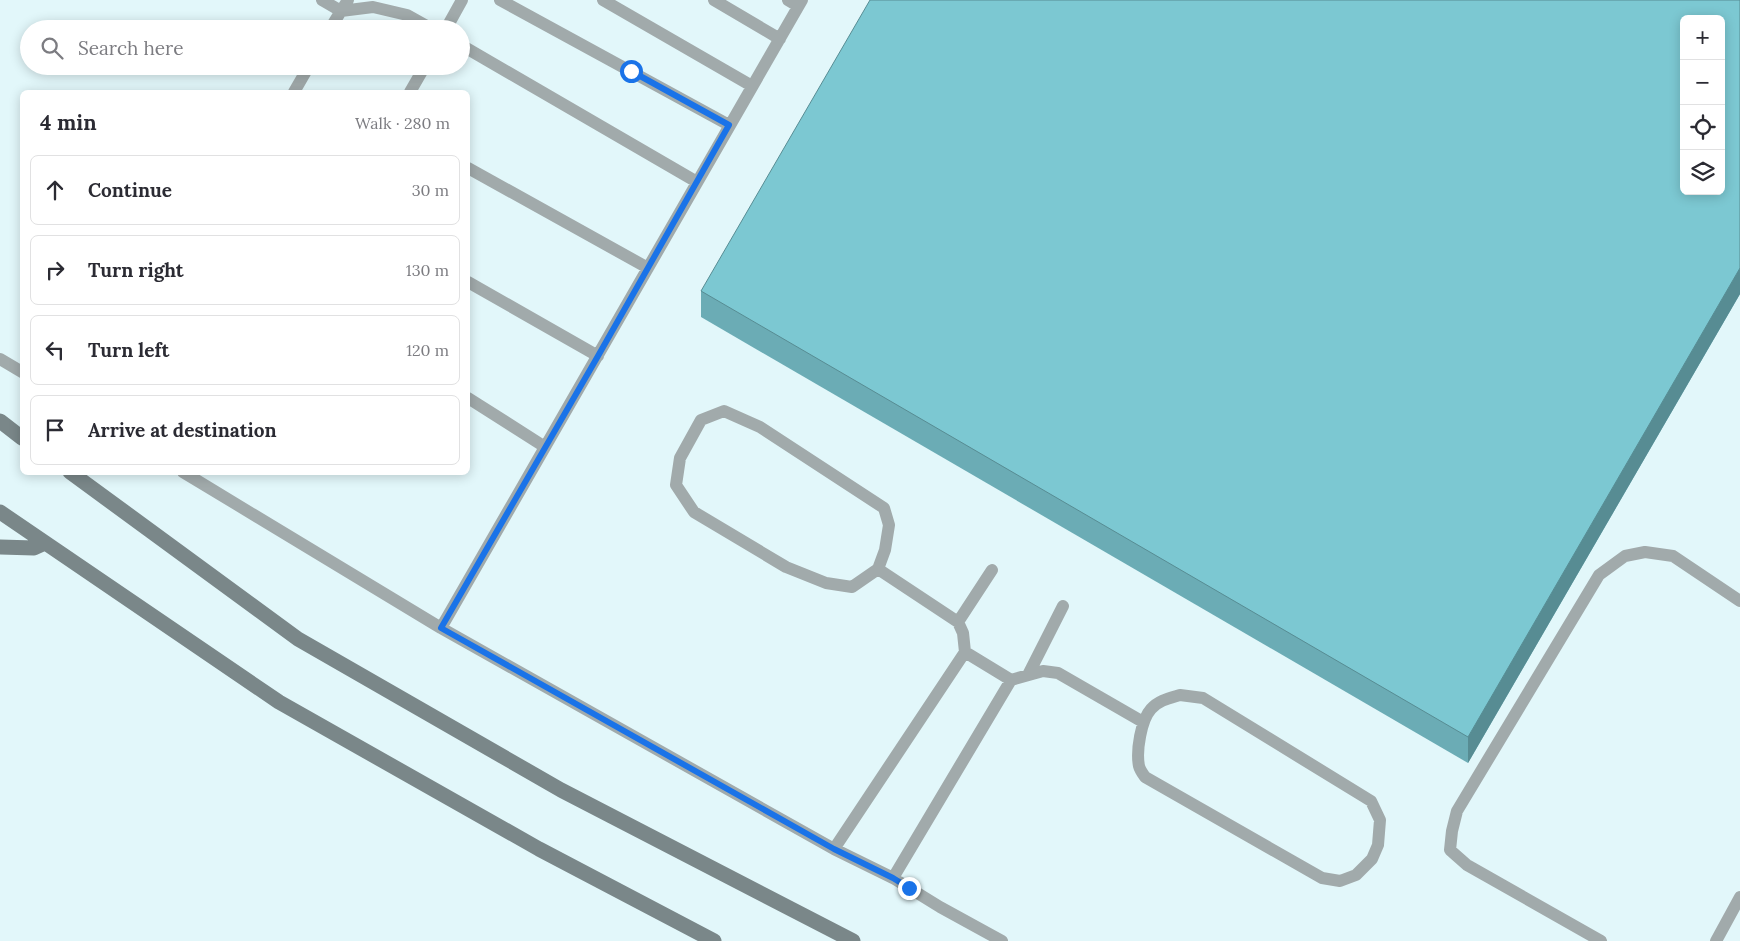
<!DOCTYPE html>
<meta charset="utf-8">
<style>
:root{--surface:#fff;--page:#f2f2f3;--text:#2b2b33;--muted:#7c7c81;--line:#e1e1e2}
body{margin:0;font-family:Lora,serif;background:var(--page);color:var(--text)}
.controls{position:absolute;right:15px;top:15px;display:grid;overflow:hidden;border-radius:8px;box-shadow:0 2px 12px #0003}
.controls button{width:45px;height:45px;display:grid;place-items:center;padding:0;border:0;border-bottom:1px solid var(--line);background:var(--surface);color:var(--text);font:25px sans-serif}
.stop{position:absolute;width:15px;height:15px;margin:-11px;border:4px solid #1a73e8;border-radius:50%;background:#fff}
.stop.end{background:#1a73e8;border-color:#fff;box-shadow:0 1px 5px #0008}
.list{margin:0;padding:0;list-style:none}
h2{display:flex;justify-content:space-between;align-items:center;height:65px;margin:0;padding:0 20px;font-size:21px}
h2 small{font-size:16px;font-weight:400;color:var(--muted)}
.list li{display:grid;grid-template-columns:32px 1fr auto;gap:15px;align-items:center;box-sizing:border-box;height:70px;margin:0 10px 10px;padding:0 10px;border:1px solid var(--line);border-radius:8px}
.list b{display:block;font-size:19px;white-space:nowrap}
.list em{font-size:16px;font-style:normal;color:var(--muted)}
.icon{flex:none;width:28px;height:28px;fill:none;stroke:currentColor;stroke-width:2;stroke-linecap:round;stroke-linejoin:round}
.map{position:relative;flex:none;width:1740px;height:941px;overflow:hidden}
.search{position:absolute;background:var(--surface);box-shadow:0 2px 12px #0003;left:20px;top:20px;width:450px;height:55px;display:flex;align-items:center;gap:12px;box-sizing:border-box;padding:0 18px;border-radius:28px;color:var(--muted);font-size:19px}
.panel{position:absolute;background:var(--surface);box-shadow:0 2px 12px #0003;left:20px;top:90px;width:450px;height:385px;border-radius:8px}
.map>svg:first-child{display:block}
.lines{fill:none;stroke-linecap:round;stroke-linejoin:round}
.lane{stroke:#a1aaab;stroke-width:12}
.secondary{stroke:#7a8789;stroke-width:15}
.wall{fill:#6bacb5}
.shaded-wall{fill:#578c93}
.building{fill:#7cc8d2;stroke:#578c93;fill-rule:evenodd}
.route{stroke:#1a73e8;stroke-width:6}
</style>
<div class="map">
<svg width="1740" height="941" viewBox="0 0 1740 941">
<rect width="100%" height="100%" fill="#e2f7fa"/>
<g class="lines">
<path class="lane" d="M 322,0 L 341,11 L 348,0
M 500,0 L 729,125
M 603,0 L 752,86
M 714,0 L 780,39
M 788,0 L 798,6
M 330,29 L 341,11 L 373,7 L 407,15 L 432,29
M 446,29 L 462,0
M 461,45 L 697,182
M 294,92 L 309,66
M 410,92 L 425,66
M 468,168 L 648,268
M 468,282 L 598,356
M 0,359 L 22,372
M 468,398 L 545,447
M 724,411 L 760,427 L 884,508 L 889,525 L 885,550 L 878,569 L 852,587 L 826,583 L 786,567 L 694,512 L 676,485 L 680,458 L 701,420 Z
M 183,472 L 441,628 L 834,849 L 893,878 L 940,907 L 1002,941
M 958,622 L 992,570
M 441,628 L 802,0
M 965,652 L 1011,680
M 1028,675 L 1063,606
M 1180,695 L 1203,698 L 1371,801 L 1380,820 L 1378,845 L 1372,859 L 1356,875 L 1340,881 L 1322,878 L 1145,777 C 1143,774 1140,770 1139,766 C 1136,751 1141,720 1151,709 C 1159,700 1170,698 1180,695 Z
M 834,849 L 965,652 L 963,633 L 958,622 L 878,569
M 893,878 L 1011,680 L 1043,671 L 1058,673 L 1143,722
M 1601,941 L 1467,865 L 1450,850 L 1452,831 L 1457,811 L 1599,575 L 1625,556 L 1645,552 L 1673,556 L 1740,601
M 1716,941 L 1740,897"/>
<path class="secondary" d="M 0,421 L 22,438
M 70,472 L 298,639 L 561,790 L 853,941
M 0,512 L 279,702 L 539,849 L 714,941
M 0,547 L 34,548 L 45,543"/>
</g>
<path class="wall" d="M 1740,0 L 1740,294 L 1468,763 L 701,317 L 701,291 Z"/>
<path class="shaded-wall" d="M 1740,268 L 1740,294 L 1468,763 L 1468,737 Z"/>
<path class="building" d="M 870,0 L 1740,0 L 1740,268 L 1468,737 L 701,291 ZM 1684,19 L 1721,19 L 1721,191 L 1684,191 Z"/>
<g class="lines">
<path class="route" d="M 631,71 L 729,125 L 598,356 L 441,628 L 834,849 L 893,878 L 909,888"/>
</g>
</svg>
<div class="controls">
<button>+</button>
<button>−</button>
<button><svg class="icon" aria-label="locate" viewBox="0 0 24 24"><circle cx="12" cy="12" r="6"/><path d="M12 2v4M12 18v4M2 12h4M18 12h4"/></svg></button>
<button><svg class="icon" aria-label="layers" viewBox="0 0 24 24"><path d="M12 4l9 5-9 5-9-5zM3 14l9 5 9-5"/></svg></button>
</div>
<div class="stop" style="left:631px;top:71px"></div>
<div class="stop end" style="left:909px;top:888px"></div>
<div class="search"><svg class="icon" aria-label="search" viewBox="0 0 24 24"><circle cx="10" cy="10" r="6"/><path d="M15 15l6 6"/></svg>Search here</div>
<section class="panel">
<h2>4 min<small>Walk · 280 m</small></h2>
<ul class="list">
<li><svg class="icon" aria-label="ahead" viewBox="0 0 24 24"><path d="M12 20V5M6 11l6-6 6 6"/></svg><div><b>Continue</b></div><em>30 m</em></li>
<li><svg class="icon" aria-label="right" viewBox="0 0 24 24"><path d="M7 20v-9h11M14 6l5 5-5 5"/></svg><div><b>Turn right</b></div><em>130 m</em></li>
<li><svg class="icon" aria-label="left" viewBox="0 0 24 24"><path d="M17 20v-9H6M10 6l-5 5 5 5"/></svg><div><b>Turn left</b></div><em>120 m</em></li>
<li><svg class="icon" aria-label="arrive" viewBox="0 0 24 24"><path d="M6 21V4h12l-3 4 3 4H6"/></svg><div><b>Arrive at destination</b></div></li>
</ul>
</section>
</div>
